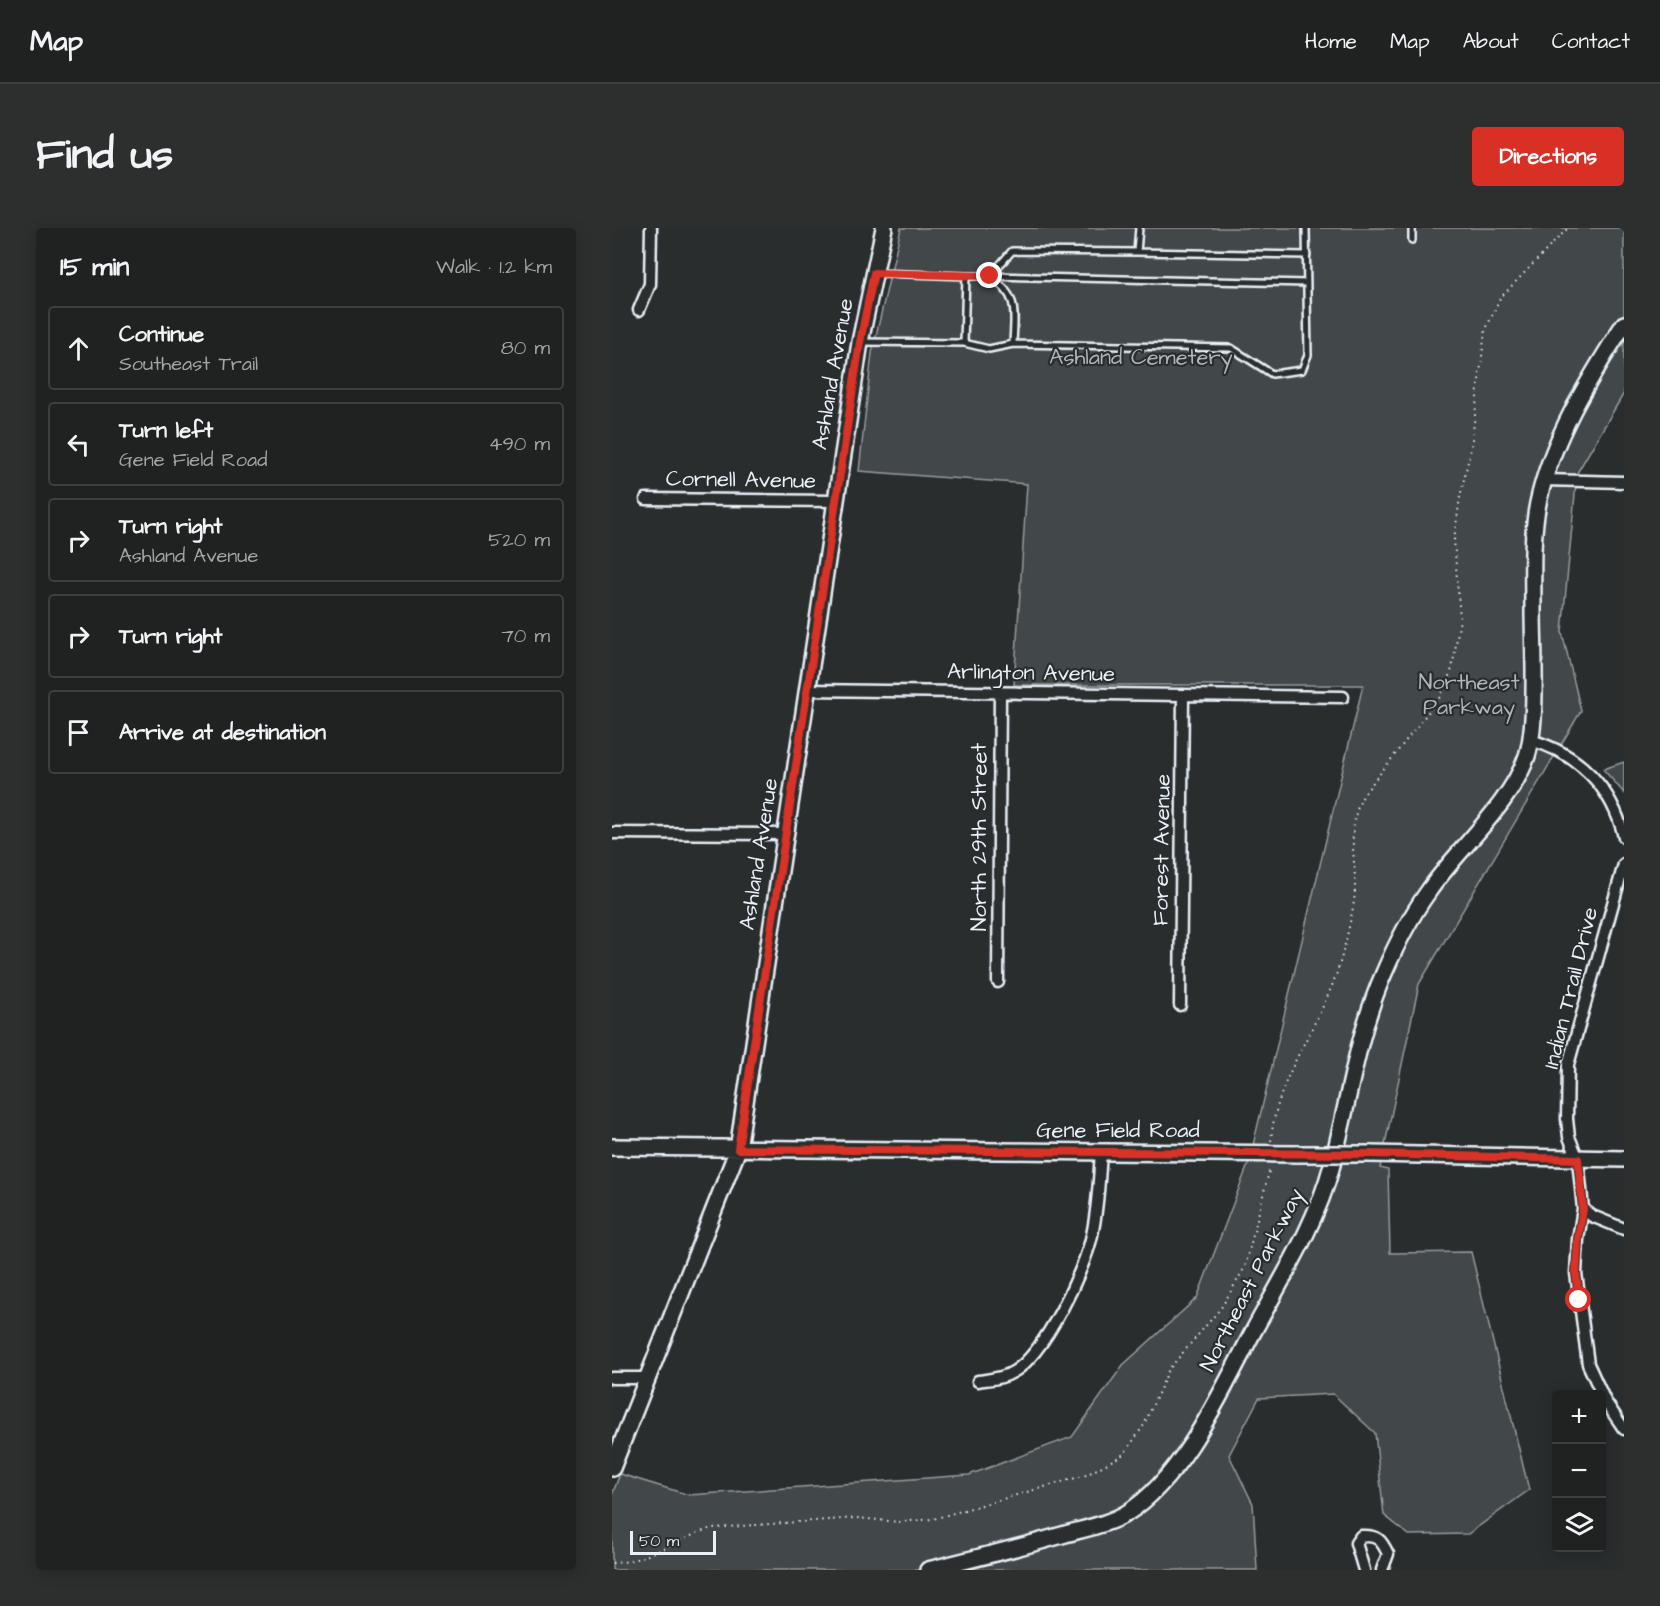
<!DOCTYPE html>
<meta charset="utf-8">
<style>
:root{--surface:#202222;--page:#2d2f2f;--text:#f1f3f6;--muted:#a2a4a5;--line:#3d3f40;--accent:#d93025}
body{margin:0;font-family:"Architects Daughter",sans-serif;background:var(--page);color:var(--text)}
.controls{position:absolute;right:18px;bottom:18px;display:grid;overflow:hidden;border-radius:6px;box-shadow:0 3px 15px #0003}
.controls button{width:54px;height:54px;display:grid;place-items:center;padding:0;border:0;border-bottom:2px solid var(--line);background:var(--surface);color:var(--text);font:30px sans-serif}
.scale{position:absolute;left:18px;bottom:15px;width:86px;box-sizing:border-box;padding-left:6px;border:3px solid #e8f1f8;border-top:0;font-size:16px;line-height:21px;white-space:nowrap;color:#e8f1f8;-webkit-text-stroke:4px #2a2d2e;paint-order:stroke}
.stop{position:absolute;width:18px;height:18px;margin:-14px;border:4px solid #d93025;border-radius:50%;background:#fff}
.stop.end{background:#d93025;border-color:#fff;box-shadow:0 2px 6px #0008}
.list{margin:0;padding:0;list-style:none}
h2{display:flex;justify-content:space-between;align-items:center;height:78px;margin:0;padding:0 24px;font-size:26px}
h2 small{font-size:20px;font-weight:400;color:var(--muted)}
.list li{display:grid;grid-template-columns:39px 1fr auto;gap:18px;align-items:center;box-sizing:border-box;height:84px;margin:0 12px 12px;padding:0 12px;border:2px solid var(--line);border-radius:6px}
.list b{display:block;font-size:22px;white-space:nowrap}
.list p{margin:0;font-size:20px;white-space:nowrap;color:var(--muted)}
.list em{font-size:20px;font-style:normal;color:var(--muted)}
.icon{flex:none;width:33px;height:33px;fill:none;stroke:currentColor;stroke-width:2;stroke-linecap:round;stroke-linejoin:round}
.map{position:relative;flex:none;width:1012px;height:1342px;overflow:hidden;border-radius:6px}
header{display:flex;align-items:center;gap:36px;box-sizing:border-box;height:84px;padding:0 30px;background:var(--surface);border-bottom:2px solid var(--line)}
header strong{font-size:28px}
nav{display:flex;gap:33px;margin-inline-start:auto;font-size:21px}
.intro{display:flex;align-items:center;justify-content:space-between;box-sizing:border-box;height:144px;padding:0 36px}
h1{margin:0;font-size:42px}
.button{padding:15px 27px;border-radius:6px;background:var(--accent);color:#fff;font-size:21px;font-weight:700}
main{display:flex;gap:36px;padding:0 36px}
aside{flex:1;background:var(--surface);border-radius:6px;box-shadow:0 3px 15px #0003}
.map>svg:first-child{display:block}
.green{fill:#424648;stroke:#959ca0;stroke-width:1.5}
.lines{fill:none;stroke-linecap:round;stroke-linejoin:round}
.lane-casing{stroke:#e8f1f8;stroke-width:10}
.street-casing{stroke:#e8f1f8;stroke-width:15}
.secondary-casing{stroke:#e8f1f8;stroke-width:20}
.path{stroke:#e8f1f8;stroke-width:2;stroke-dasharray:1.5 4.5;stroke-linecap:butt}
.lane{stroke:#2a2d2e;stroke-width:5}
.street{stroke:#2a2d2e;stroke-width:10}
.secondary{stroke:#2a2d2e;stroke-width:15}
.secondary-bridge-casing{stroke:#e8f1f8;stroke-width:20;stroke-linecap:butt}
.secondary-bridge{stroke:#2a2d2e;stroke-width:15}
.route{stroke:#d93025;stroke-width:8}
.labels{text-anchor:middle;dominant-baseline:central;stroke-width:4.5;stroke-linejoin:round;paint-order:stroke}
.park-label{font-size:22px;fill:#aeb5ba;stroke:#2a2d2e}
.street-label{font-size:22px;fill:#e8f1f8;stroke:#2a2d2e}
</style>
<header>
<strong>Map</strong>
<nav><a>Home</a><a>Map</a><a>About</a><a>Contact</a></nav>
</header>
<div class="intro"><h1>Find us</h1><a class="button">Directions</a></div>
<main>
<aside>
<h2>15 min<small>Walk · 1.2 km</small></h2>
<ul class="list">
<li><svg class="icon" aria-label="ahead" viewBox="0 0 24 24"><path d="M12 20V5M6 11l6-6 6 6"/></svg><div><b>Continue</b><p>Southeast Trail</p></div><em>80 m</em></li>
<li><svg class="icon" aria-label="left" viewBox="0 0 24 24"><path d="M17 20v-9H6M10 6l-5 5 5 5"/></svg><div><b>Turn left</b><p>Gene Field Road</p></div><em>490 m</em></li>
<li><svg class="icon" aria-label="right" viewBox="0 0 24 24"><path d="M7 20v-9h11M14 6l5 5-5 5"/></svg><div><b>Turn right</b><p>Ashland Avenue</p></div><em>520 m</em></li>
<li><svg class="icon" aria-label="right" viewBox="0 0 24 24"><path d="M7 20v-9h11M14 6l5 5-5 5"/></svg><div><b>Turn right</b></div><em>70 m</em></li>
<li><svg class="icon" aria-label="arrive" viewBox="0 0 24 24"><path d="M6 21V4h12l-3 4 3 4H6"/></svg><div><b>Arrive at destination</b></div></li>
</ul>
</aside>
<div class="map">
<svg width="1012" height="1342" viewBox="0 0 1012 1342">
<rect width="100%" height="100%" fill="#2a2d2e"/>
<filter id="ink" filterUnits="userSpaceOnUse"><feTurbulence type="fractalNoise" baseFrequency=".0167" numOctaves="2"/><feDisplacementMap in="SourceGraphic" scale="12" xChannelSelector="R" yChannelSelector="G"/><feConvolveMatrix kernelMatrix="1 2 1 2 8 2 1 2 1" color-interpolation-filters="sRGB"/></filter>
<g filter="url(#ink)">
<path class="green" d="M 289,0 L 1012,0 L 1012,165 L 965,245 L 950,404 L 969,483 L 807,756 L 768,940 L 776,942 L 778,1025 L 859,1024 L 917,1262 L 856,1306 L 797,1307 L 772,1287 L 763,1205 L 721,1166 L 647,1170 L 617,1227 L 641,1276 L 645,1342 L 0,1342 L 0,1267 L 8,1246 L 77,1267 L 357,1247 L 460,1209 L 511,1137 L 585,1070 L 637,934 L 751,457 L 402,457 L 415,256 L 247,243 L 260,125 Z
M 1012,534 L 1012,565 L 991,541 Z"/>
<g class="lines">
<defs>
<path id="lane" d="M 800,12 L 800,0
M 525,24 L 695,27
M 266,45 L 354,48
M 378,48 L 695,55
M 379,49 C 408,69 402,85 401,116
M 250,114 L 352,115 L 377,121 L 401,116 L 619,120 L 660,146 L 690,142 L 696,127 L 694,0
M 352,115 L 354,48 L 378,48 L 400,23 L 525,24 L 527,0"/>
<path id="street" d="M 27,82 L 38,56 L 39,0
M 932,252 L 1012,254
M 34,271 L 223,273
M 195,462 L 731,469
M 918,512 C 966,525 1000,559 1012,609
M 0,605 L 173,606
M 1012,636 L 956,837 L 955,891 L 957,909 L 966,931 L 971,981 L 966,1011 L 964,1045 L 976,1136 L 993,1173 L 1012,1201
M 386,754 L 388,464
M 568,777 L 571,467
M 971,981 L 980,988 L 1012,1001
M 0,1150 L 36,1150
M 366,1153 C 378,1151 390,1151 401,1144 C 432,1127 473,1041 480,1007 C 486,980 487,952 489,924
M 752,1342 L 744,1315 L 749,1308 C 765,1307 769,1311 776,1326 L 770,1342"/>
<path id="secondary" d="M 0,919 L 686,926
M 758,926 L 1012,931
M 0,1240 L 126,921 L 248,114 L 272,0
M 316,1342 C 361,1331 406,1320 450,1307 C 471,1301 497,1296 515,1285 C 572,1249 610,1162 641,1104 C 670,1050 704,997 720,937 C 737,873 745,806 772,745 C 784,717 798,689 816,664 C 845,621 898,578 915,528 C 926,493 921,420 921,382 C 921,347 919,310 926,275 C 940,210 977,151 1012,96"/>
</defs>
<use href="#lane" class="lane-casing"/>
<use href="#street" class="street-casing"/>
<use href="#secondary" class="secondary-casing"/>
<path class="path" d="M 659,913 C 664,845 712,795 729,731 C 734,713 739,692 742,673 C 747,635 731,603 752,566 L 828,469 L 840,441 L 848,391 L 842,312 L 848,269 L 859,220 L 873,103 L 888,70 L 956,0
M 0,1335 C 35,1334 67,1310 100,1300 L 245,1290 L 287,1294 L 321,1291 L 474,1247 L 512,1226 L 532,1197 L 557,1141 L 609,1080 L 633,1039 L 658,940"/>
<use href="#lane" class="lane"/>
<use href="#street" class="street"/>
<use href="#secondary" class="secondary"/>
<defs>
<path id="secondary-bridge" d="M 686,926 L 758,926"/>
</defs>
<use href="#secondary-bridge" class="secondary-bridge-casing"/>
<use href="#secondary-bridge" class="secondary-bridge"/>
</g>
</g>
<g class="lines" filter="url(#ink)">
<path class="route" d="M 378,48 L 262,45 L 248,114 L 126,921 L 758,926 L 966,931 L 971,981 L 966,1011 L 964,1045 L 967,1072"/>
</g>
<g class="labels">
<g class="park-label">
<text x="529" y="129">Ashland Cemetery</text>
<text x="857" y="454">Northeast<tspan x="857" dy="25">Parkway</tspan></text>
</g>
<g class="street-label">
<text transform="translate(221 146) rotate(-80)">Ashland Avenue</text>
<text transform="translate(129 252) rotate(1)">Cornell Avenue</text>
<text transform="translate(419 445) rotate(1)">Arlington Avenue</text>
<text transform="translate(367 609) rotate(-90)">North 29th Street</text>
<text transform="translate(550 622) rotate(-89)">Forest Avenue</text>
<text transform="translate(147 626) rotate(-81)">Ashland Avenue</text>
<text transform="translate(959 760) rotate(-76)">Indian Trail Drive</text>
<text x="506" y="902">Gene Field Road</text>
<text transform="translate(640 1052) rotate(-63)">Northeast Parkway</text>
</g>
</g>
</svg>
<div class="controls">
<button>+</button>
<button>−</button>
<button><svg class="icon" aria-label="layers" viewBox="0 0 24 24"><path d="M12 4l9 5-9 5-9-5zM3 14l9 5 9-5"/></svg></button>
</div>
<div class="scale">50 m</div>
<div class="stop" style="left:967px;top:1072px"></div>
<div class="stop end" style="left:378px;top:48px"></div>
</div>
</main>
